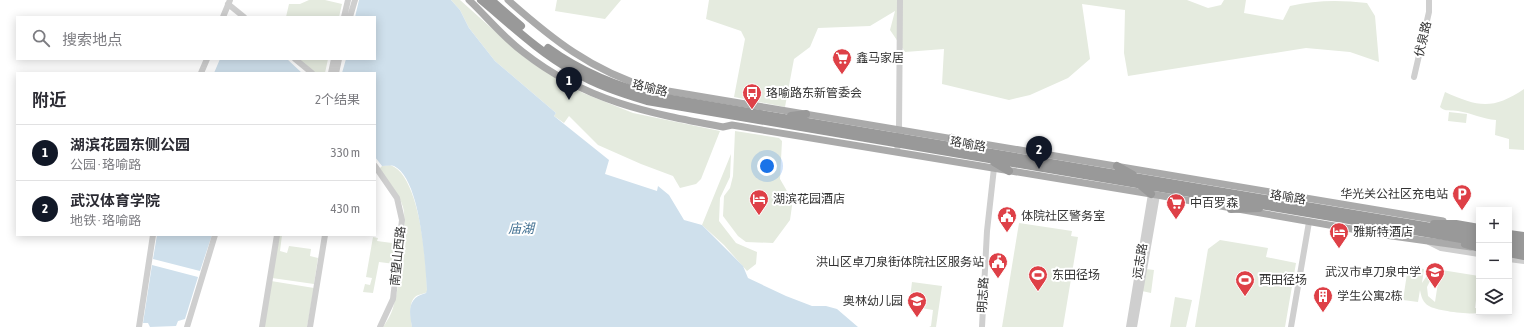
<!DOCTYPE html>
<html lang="zh">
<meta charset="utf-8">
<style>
:root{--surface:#fff;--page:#f7f7f7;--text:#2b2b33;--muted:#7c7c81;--line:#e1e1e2;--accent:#111827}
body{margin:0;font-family:"Asap Condensed","Noto Sans SC",sans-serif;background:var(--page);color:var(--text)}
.controls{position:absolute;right:12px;bottom:12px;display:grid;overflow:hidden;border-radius:0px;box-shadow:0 2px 10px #0003}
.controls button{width:36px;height:36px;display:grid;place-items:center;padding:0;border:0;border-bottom:1px solid var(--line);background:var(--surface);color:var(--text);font:20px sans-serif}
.you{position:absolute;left:767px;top:166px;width:14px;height:14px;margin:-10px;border:3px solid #fff;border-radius:50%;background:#1a73e8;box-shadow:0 0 0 6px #1a73e833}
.badge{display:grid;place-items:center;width:26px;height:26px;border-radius:50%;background:var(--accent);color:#fff;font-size:13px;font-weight:700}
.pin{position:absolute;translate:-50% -33px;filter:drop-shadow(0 1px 2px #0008)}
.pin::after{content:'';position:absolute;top:21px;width:14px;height:12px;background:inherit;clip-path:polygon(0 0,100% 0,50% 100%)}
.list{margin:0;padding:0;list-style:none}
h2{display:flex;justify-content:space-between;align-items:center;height:52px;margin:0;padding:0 16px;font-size:17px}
h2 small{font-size:13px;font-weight:400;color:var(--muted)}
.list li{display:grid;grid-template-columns:26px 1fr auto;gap:12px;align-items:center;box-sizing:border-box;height:56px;padding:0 16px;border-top:1px solid var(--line)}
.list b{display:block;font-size:15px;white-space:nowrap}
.list p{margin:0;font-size:13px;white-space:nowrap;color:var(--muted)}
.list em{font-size:13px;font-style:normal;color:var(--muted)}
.icon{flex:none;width:22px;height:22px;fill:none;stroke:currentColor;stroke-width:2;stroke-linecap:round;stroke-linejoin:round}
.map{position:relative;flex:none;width:1524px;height:327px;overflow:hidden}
.search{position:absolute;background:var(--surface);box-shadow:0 2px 10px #0003;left:16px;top:16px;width:360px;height:44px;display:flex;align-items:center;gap:10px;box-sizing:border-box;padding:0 14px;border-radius:0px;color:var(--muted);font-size:15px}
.panel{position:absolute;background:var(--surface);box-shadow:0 2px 10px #0003;left:16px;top:72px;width:360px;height:164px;border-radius:0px}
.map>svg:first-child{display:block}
.green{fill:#e5ebdf;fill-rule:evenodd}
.water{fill:#cfe0ec}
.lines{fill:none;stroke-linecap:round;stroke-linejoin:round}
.minor{stroke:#cfcfcf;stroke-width:6}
.major{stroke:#aaa;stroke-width:7}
.highway{stroke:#999;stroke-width:8}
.labels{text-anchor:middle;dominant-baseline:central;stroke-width:4;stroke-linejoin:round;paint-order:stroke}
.street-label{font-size:12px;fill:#323232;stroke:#fff}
.poi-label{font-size:12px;fill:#323232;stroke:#fff;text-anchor:start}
.water-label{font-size:13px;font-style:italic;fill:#437192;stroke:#fff}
</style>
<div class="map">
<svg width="1524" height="327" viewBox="0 0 1524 327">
<rect width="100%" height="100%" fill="#fff"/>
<path class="green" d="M 309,0 L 325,0 L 342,4 L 339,17 L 286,17 L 289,4 L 300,4 Z
M 451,0 L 460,0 L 517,51 L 532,63 L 583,93 L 633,113 L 720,131 L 701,179 L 696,184 L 680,188 L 673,176 L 641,164 L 598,145 L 569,116 L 564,123 L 554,116 L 556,113 L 495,61 L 469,28 L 460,10 Z
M 557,0 L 621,0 L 605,19 L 555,11 Z
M 709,0 L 1187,0 L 1208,8 L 1221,5 L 1224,0 L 1246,0 L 1244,13 L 1283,20 L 1290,6 C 1316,0 1340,0 1367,3 L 1375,16 L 1379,62 L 1350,52 L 1306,48 L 1128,76 L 1124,53 L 1125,10 L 1082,4 L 1090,59 L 1068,78 L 1030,95 L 1009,100 L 942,84 L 944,49 L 905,52 L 890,30 L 895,11 L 870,26 L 818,28 L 810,47 L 794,59 L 785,107 L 734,97 L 745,39 L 741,31 L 706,19 Z
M 299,59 L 328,59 L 325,73 L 315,73 Z
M 1524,89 L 1524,150 L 1509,149 L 1509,139 L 1495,135 L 1496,120 C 1483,119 1471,113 1458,111 C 1452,110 1444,112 1440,107 L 1445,92 C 1478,107 1493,110 1524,89 Z
M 1449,112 L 1467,114 L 1466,123 L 1448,121 Z
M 735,131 L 779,138 L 782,141 L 780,179 L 791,198 L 792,206 L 790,220 L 773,243 L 746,242 L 738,236 L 723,216 L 724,196 L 730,188 L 733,176 Z
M 731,154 L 730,177 L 720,198 L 719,221 L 736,243 L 757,252 L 756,264 L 747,271 L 724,245 L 702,225 Z
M 390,165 C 420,174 427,265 427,292 C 424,294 418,294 415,297 C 408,303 411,319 412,327 L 383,327 C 387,321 391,315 393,308 C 399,290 408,225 403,207 C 399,193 387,181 379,169 L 382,166 Z
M 1019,223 L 1072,231 L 1071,236 L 1078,237 L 1063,327 L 1002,327 Z
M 394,231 L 398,231 L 395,264 L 379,262 L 373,293 L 363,292 L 365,284 L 370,285 L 372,278 L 366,277 L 373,237 L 378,238 L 377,241 L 392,243 Z
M 279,235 L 282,235 L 280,251 L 287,253 L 289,246 L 311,249 L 310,256 L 318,258 L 314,284 L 272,278 Z
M 1220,240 L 1268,248 L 1266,257 L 1296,263 L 1285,327 L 1195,327 L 1208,249 Z
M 1408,267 L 1424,269 L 1422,283 L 1428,274 L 1429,268 L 1479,276 L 1475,308 L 1479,308 L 1479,312 L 1484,312 C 1475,316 1437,311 1429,306 C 1423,303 1421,296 1420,290 L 1418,302 L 1403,300 ZM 1439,276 L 1435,302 L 1428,296 L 1427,287 L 1431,279 Z
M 1146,269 L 1154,270 L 1151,293 L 1142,291 Z
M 271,281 L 314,288 L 307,327 L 264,327 Z
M 912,282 L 942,286 L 936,327 L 929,327 L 931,326 L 933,310 L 909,306 Z
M 1175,297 L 1192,300 L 1186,327 L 1170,327 Z"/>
<path class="water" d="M 359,0 L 451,0 L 460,10 L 469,28 L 495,61 L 556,113 L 554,116 L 609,160 L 605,174 L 657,191 L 658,186 L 669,195 L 684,220 L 702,225 L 743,266 L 748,278 L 786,296 L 812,306 L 826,306 L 837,309 L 858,327 L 412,327 C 409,311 407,298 426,293 L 427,290 C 425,263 421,179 394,166 C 390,165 386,166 382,166 L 375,157 L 375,73 L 342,73 L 346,59 L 375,59 L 375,17 L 355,17 Z
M 220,59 L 287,59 L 302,73 L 214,73 Z
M 157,235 L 212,235 L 200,271 L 153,259 Z
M 152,265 L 198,277 L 185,319 L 178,321 L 176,326 L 150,327 L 148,323 L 143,323 Z"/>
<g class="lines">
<path class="minor" d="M 228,4 L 244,17
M 223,17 L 230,0
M 344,17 L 348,0
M 350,17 L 355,0
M 295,59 L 312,73
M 201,73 L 207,59
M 331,73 L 334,59
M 336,73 L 339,59
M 1414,77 L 1429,12 L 1429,0
M 897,152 L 899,130 L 900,0
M 375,166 L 397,198 L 402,220 L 393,299 L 380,327
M 1429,242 L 1441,248 L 1479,254
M 1509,259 L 1524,261
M 139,327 L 153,235
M 187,327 L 215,235
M 262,327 L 277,235
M 310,327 L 325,235
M 982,327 L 987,231 L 994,168
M 1129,327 L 1151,194
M 1134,327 L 1157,195
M 1291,327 L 1309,222"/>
<path class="major" d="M 469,0 C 487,17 503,37 523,52 C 585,101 648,113 723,127 L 732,125 L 1157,195 L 1392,236 L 1471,247
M 508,0 C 552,39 592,71 650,88 L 1443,221"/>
<path class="highway" d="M 481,0 C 511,25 539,52 573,71 C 596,85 621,93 647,101 L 1479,242
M 491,0 L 521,26
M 548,48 C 581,72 621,88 660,97 L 1479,235
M 791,116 L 806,114
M 952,138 L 970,147
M 994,162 L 1009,171
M 1117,166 L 1133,175
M 1140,185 L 1151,194
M 1231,209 L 1259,208
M 1434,224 L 1456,224 L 1479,228
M 1509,234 L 1524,236
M 1509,240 L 1524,243
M 1465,244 L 1479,248
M 1509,247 L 1524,250
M 1509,253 L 1524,256"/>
</g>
<defs>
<symbol id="supermarket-pin" viewBox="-11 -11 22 30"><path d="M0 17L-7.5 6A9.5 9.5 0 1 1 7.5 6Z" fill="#de4047" stroke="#fff"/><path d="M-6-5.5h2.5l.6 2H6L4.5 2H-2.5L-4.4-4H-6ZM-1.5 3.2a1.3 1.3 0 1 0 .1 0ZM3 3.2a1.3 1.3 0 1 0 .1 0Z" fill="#fff"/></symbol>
<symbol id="bus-pin" viewBox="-11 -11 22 30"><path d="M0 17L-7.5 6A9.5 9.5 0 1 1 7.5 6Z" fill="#de4047" stroke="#fff"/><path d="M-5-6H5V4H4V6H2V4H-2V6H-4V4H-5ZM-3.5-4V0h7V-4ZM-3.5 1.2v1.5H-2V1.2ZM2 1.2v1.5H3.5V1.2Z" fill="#fff"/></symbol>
<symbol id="parking-pin" viewBox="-11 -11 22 30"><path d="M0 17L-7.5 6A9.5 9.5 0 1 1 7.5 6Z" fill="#de4047" stroke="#fff"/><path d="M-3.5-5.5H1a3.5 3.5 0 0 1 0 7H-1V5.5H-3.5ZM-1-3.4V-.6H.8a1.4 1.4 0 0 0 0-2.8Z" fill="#fff"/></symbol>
<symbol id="hotel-pin" viewBox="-11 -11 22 30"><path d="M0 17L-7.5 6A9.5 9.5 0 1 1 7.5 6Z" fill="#de4047" stroke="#fff"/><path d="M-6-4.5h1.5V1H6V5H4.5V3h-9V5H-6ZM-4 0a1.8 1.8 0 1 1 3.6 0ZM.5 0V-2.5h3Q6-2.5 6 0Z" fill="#fff"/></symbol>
<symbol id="civic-pin" viewBox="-11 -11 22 30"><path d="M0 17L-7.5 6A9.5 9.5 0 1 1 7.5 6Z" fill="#de4047" stroke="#fff"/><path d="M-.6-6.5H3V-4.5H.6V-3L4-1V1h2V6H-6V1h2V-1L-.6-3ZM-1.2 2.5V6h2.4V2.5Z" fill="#fff"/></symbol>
<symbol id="school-pin" viewBox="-11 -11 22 30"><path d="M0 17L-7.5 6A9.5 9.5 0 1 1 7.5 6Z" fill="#de4047" stroke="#fff"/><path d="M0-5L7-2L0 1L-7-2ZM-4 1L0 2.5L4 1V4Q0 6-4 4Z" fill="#fff"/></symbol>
<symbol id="stadium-pin" viewBox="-11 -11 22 30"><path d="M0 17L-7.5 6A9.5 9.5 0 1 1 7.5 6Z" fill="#de4047" stroke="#fff"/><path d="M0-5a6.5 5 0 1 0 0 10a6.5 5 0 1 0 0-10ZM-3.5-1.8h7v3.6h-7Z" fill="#fff"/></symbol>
<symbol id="building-pin" viewBox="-11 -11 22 30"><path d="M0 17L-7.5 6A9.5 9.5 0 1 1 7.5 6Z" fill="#de4047" stroke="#fff"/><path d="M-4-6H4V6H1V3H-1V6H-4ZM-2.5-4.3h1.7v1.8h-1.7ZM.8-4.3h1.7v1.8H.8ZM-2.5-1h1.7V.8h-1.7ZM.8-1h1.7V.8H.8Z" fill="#fff"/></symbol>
</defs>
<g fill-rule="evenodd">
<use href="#supermarket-pin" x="831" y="47" width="22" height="30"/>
<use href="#bus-pin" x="741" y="82" width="22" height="30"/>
<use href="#parking-pin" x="1451" y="183" width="22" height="30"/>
<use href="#hotel-pin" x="748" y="188" width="22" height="30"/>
<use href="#supermarket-pin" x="1165" y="192" width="22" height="30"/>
<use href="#civic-pin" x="996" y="205" width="22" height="30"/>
<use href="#hotel-pin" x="1328" y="221" width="22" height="30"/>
<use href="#civic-pin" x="987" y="251" width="22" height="30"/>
<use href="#school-pin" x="1424" y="261" width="22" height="30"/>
<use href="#stadium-pin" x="1027" y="264" width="22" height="30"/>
<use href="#stadium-pin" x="1234" y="269" width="22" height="30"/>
<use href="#building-pin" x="1312" y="285" width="22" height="30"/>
<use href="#school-pin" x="906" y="290" width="22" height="30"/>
</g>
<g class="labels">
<g class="street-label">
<text transform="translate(1423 39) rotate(-77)">伏泉路</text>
<text transform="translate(650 88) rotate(14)">珞喻路</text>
<text transform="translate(968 144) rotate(10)">珞喻路</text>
<text transform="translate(1288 197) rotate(9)">珞喻路</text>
<text transform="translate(398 256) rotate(-84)">南望山西路</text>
<text transform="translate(1140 261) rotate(-81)">远志路</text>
<text transform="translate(983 295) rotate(-87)">明志路</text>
</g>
<g class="poi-label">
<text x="856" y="58">鑫马家居</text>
<text x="766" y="93">珞喻路东新管委会</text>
<text x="1448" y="194" text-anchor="end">华光关公社区充电站</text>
<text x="773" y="199">湖滨花园酒店</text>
<text x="1190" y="203">中百罗森</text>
<text x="1021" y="216">体院社区警务室</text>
<text x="1353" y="232">雅斯特酒店</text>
<text x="984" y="262" text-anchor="end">洪山区卓刀泉街体院社区服务站</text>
<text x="1421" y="272" text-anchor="end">武汉市卓刀泉中学</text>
<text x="1052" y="275">东田径场</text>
<text x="1259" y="280">西田径场</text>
<text x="1337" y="296">学生公寓2栋</text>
<text x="903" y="301" text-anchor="end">奥林幼儿园</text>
</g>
<g class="water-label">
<text x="521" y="228">庙湖</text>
</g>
</g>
</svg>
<div class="controls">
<button>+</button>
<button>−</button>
<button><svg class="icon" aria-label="layers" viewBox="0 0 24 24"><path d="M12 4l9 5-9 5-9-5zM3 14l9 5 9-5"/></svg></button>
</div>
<div class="you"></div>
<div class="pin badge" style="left:569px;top:100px">1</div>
<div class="pin badge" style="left:1039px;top:169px">2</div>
<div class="search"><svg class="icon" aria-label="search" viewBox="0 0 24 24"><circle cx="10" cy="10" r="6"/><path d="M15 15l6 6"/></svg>搜索地点</div>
<section class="panel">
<h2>附近<small>2个结果</small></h2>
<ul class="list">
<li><span class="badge">1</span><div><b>湖滨花园东侧公园</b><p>公园 · 珞喻路</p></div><em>330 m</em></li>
<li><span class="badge">2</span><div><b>武汉体育学院</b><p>地铁 · 珞喻路</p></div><em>430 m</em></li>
</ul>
</section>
</div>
